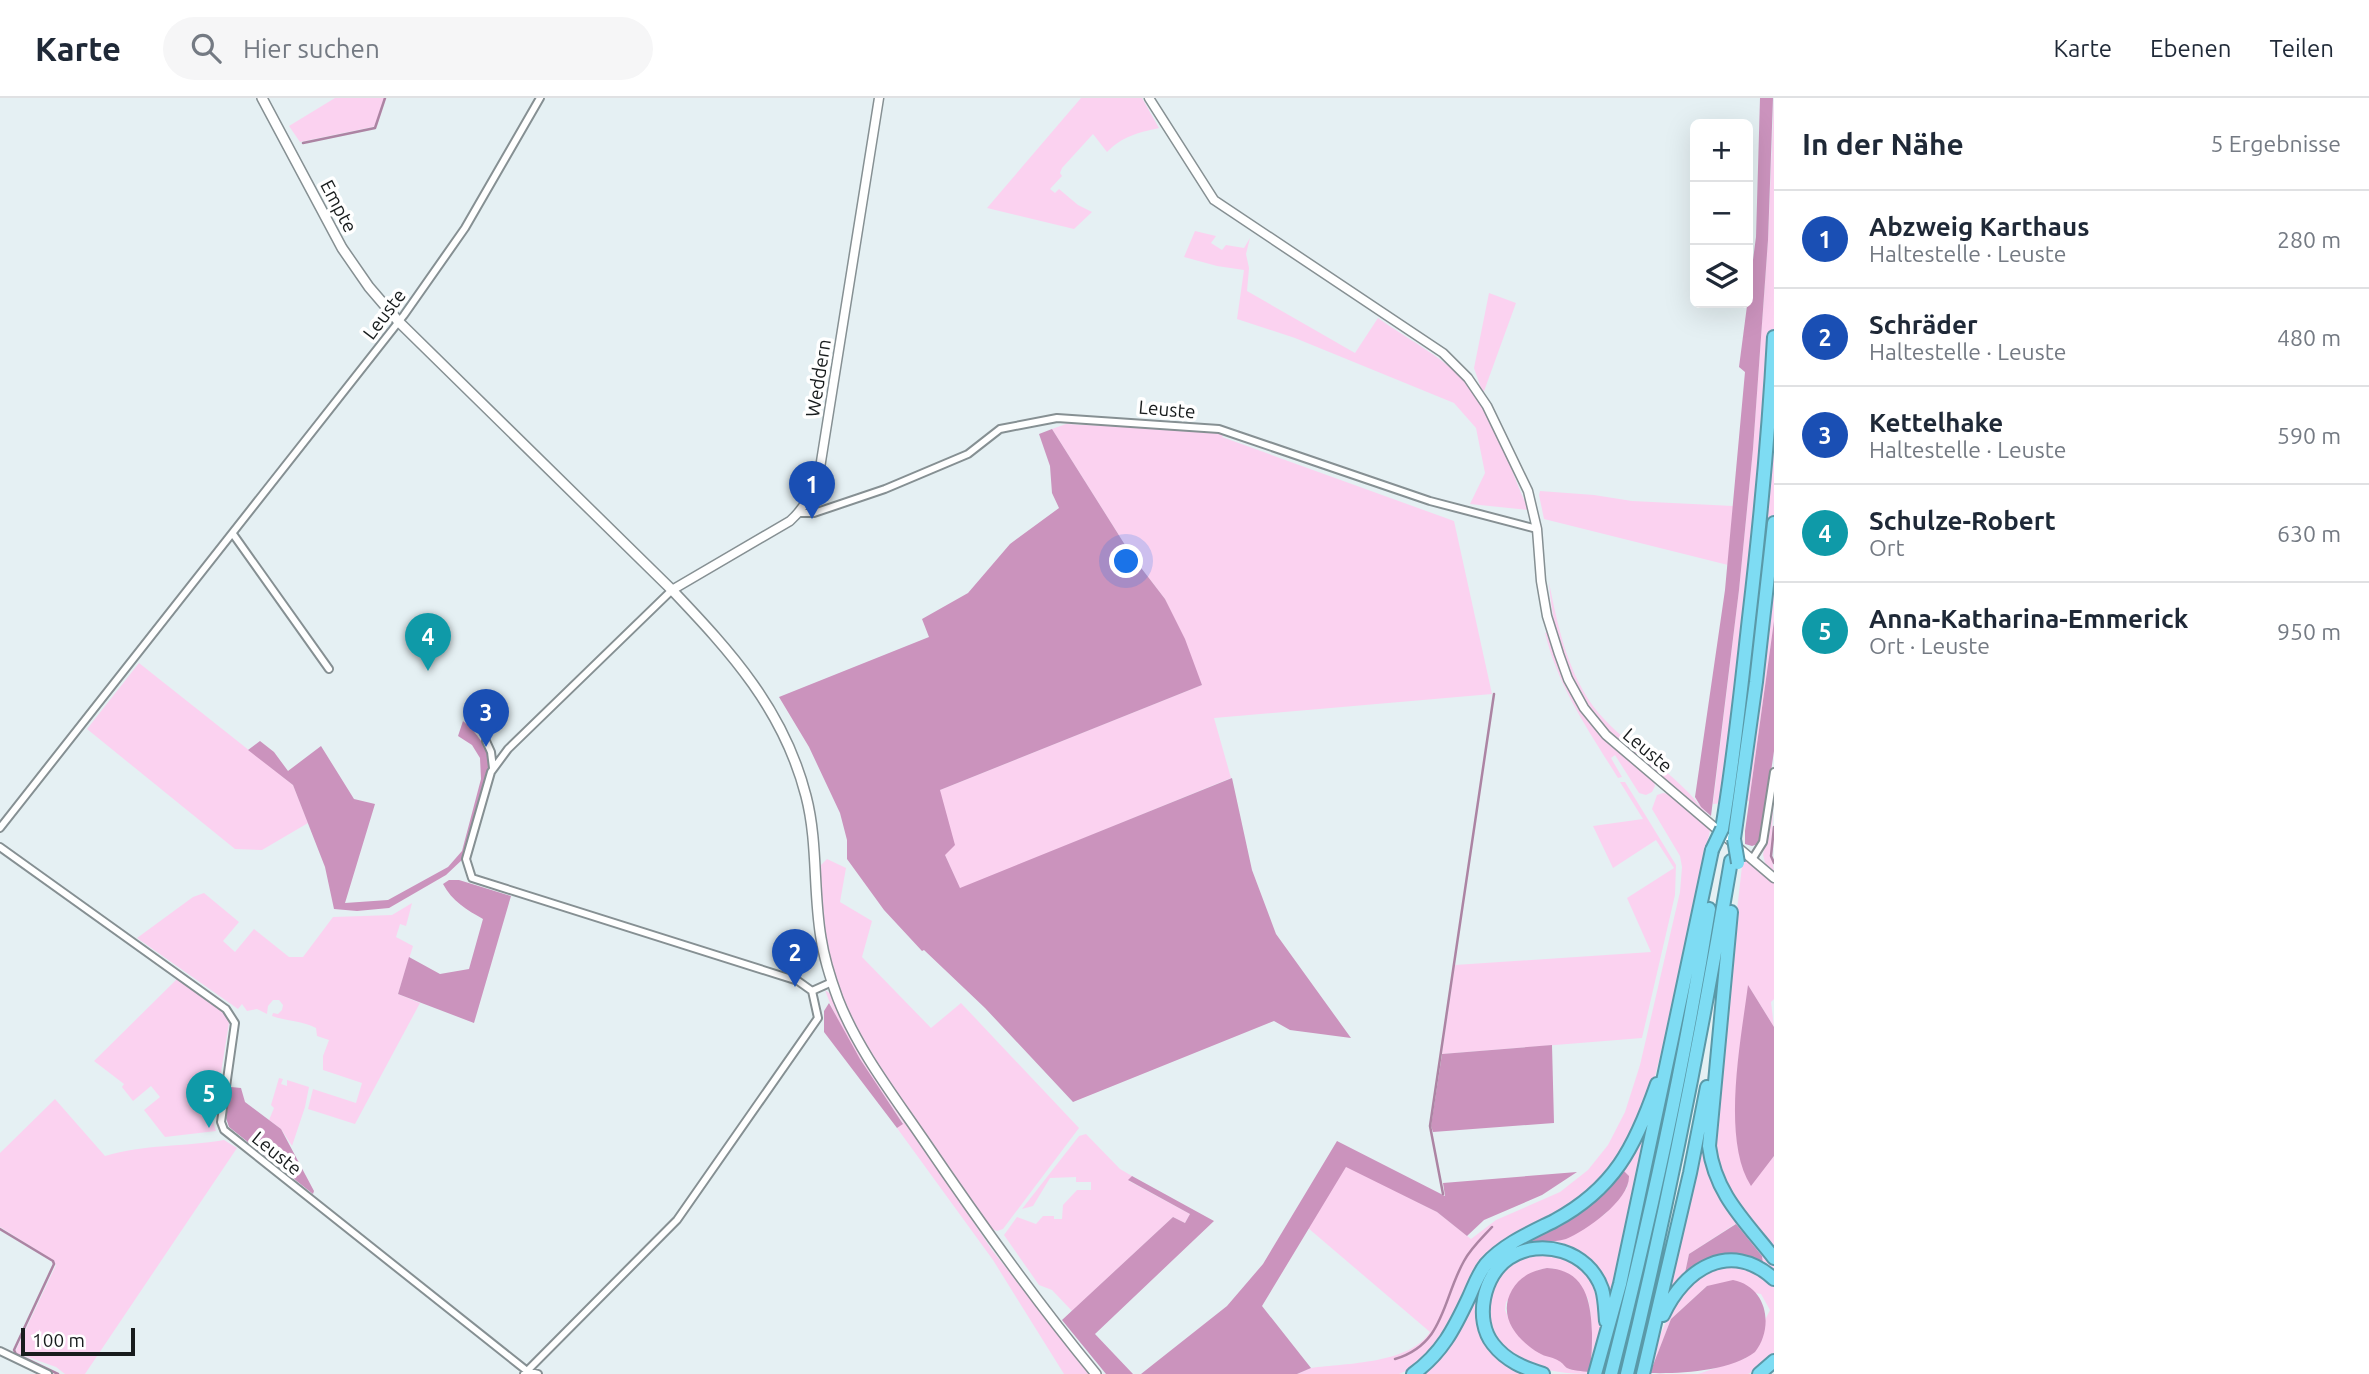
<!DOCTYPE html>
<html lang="de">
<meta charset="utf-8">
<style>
:root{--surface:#fff;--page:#f6f6f7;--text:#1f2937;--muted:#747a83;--line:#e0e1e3;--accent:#bc4aa6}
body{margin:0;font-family:Ubuntu,sans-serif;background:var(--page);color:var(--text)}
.controls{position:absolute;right:21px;top:21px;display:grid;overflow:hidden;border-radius:10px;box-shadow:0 7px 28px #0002}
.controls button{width:63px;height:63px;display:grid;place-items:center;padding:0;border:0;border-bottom:2px solid var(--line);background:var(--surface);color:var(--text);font:35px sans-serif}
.scale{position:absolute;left:21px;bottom:18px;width:114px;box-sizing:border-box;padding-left:7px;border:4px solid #181c1d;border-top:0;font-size:19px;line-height:24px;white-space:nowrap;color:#181c1d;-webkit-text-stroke:5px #fff;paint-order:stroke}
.you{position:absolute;left:1127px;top:464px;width:24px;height:24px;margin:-18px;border:5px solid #fff;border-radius:50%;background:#1a73e8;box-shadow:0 0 0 10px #1a73e833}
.badge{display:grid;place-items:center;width:46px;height:46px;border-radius:50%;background:var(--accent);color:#fff;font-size:23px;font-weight:700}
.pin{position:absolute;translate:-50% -58px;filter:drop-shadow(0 2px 4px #0008)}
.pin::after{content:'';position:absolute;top:37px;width:24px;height:21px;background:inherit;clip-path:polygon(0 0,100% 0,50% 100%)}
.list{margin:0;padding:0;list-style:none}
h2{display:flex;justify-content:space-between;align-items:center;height:91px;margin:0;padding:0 28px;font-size:30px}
h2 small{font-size:23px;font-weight:400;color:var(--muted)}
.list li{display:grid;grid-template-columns:46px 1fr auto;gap:21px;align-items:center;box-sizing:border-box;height:98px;padding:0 28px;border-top:2px solid var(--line)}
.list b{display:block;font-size:26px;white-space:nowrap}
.list p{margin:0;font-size:23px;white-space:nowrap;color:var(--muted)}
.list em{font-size:23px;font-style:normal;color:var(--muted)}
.icon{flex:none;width:38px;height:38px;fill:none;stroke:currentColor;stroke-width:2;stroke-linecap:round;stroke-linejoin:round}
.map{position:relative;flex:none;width:1774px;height:1276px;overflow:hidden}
header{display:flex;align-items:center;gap:42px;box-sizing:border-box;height:98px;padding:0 35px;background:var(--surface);border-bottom:2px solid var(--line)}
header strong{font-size:33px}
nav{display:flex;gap:38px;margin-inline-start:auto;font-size:24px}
.search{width:490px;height:63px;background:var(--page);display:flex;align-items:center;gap:18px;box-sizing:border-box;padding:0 24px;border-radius:38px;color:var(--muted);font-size:26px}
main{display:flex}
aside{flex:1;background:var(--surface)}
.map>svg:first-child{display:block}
.green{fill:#fbd2f0;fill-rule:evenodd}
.forest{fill:#cb93bd}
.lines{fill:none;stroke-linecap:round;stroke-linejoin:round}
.stream{stroke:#ac84a3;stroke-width:2.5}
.minor-casing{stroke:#869093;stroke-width:10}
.tertiary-casing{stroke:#869093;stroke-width:11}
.secondary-casing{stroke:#869093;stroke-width:12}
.motorway-casing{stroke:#5a99a8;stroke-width:16}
.minor{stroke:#fff;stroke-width:6}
.tertiary{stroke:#fff;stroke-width:8}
.secondary{stroke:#fff;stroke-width:9}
.motorway{stroke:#7edcf3;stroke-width:12}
.motorway-bridge-casing{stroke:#5a99a8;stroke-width:16;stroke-linecap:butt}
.motorway-bridge{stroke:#7edcf3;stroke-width:12}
.labels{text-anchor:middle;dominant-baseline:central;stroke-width:7;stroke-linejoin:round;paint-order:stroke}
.street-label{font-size:19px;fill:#181c1d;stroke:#fff}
</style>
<header>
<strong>Karte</strong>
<div class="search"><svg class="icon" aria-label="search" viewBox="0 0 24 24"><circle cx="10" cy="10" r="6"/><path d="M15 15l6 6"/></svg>Hier suchen</div>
<nav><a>Karte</a><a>Ebenen</a><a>Teilen</a></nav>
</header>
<main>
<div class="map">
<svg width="1774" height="1276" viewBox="0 0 1774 1276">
<rect width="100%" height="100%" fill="#e5f0f3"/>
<path class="green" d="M 335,0 L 386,0 L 377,28 L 300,44 L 289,28 Z
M 1081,0 L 1142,0 L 1159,30 C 1137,35 1123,38 1107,54 L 1093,36 L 1062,70 L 1060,75 L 1062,78 L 1050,91 L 1055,95 L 1059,91 L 1078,107 L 1092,114 L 1074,131 L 987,110 Z
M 1774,0 L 1774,523 L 1749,703 L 1713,706 L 1739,492 L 1753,351 L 1768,142 Z
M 1195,133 L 1216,138 L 1211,145 L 1222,152 L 1226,147 L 1244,150 L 1250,140 L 1246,156 L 1249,170 L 1247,193 L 1355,255 L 1378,220 C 1406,240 1441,258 1465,283 C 1496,315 1509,372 1529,412 L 1470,406 L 1485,375 L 1476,330 L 1454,305 L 1295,240 L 1237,221 L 1244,172 L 1217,168 L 1184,159 Z
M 1489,195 L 1516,205 L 1483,296 L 1474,270 Z
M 1066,326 L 1212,333 L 1223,337 L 1222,339 L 1454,423 L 1492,596 L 1214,620 L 1231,680 L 960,791 L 945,757 L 940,692 L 1202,587 L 1165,501 L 1132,458 L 1052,331 Z
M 1540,393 L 1594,397 L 1632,403 L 1733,408 L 1728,467 L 1544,421 L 1539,397 Z
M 1549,484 C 1558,531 1570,586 1605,622 C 1634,653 1674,674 1700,708 C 1704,712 1708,715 1710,720 C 1676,691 1638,664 1607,632 C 1568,593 1553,537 1549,484 Z
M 1548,534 C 1572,612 1593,632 1654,683 L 1655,688 L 1652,694 L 1646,697 L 1639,695 L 1615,657 L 1611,660 L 1622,679 L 1618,680 C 1589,633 1558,589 1545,535 Z
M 139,565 L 293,687 L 308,725 L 262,752 L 235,751 L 87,631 Z
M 1620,684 L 1625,684 L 1676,767 L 1675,797 L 1642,940 L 1442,956 L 1455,867 L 1651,854 L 1627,800 L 1674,770 L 1656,742 L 1613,770 L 1593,728 L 1643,721 Z
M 1774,693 L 1771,754 L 1774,774 L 1765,765 L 1763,757 Z
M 1663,695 L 1670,696 L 1710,732 L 1678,889 L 1653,986 L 1620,1061 L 1577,1105 L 1500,1148 L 1436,1252 L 1411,1271 L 1399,1276 L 1297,1276 L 1311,1270 C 1347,1265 1409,1266 1430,1234 L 1308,1130 L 1346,1068 L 1437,1114 L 1471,1141 L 1496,1122 L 1560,1094 L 1588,1072 L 1608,1047 L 1625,1014 L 1640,967 L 1680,794 L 1682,769 L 1680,758 L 1652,711 L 1657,697 Z
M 1743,759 L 1774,785 L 1774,901 L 1771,904 L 1774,929 L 1749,889 L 1750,1087 L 1774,1058 L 1774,1153 L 1727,1094 L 1714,1058 L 1720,964 Z
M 827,761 L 846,770 L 840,804 L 872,823 L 862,859 L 931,930 L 961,905 L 1079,1030 L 1003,1131 L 997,1133 L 987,1129 L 874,961 L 854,926 L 840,895 L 827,851 L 819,769 Z
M 204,795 L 239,824 L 223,843 L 235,854 L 254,831 L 289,859 L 303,859 L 333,819 L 392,817 L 412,805 L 406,828 L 400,826 L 396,839 L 413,848 L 398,896 L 420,905 L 355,1026 L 308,1011 L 313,991 L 356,1005 L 362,985 L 323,972 L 323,958 L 329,942 L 317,938 L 316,930 C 304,923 286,923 272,918 L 273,915 L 278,916 L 282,912 L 283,907 L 279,902 L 273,902 L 268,908 L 267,916 L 257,911 L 247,913 L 242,906 L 238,911 L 137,840 L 193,799 Z
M 177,881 L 226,916 L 229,925 L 213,1024 L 216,1033 L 165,1039 L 144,1012 L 160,999 L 151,988 L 133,1003 L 122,989 L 124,986 L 94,963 Z
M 825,892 L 832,897 L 936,1068 L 992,1152 L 1090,1276 L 1064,1276 L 993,1162 L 897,1030 L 903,1025 C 875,983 842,940 825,892 Z
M 279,980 L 283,981 L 281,986 L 287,988 L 287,982 L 309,989 L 305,1009 L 292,1048 L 281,1031 L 269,1022 L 274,1010 L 271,1007 Z
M 55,1001 L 105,1058 C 144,1046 184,1049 224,1042 L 237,1050 L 85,1276 L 65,1276 L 56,1269 L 17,1255 L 16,1252 L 56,1167 L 53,1162 L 0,1129 L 0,1055 Z
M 1704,1024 C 1705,1038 1704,1054 1707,1068 C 1716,1106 1750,1137 1774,1167 L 1774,1174 L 1763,1166 L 1735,1126 L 1689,1156 L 1685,1175 L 1668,1196 Z
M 1647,1029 L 1610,1198 L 1557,1146 L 1498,1165 L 1482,1230 L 1528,1276 L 1421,1276 L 1447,1251 L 1487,1173 L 1498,1161 L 1523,1146 L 1538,1142 L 1558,1142 L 1575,1136 L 1605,1116 L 1627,1090 L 1629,1078 L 1623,1072 Z
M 1086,1036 L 1120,1071 L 1132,1078 L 1129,1083 L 1190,1116 L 1185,1125 L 1173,1119 L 1072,1213 L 1052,1192 L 1039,1187 L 1004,1137 L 1017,1119 L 1036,1126 L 1043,1118 L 1054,1118 L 1054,1121 L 1062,1121 L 1063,1107 L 1077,1092 L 1091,1092 L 1091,1084 L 1076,1084 L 1076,1079 L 1050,1080 L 1033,1108 L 1022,1111 L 1079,1038 Z
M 1552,1155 C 1559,1158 1567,1159 1573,1163 C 1614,1187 1600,1239 1590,1276 C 1564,1276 1534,1273 1512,1256 C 1480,1231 1482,1179 1520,1161 C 1530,1156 1541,1156 1552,1155 ZM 1547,1170 L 1556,1171 L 1588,1200 L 1591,1218 L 1592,1262 L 1589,1274 L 1569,1271 L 1558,1261 L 1513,1231 L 1505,1212 L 1506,1204 L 1538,1172 Z
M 1733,1167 L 1764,1178 L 1774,1188 L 1774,1257 L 1762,1269 L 1748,1276 L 1658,1276 L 1698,1276 L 1746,1260 L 1770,1212 L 1761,1196 L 1707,1188 L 1671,1221 L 1650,1275 L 1653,1276 L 1649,1276 L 1657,1244 L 1677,1200 L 1705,1173 Z"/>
<path class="forest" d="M 1760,0 L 1773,0 L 1768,142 L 1753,351 L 1739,492 L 1711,718 L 1701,709 L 1695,699 L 1725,492 L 1745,274 L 1739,269 L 1756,139 Z
M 1052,331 L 1132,458 L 1165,501 L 1185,541 L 1202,587 L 940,692 L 955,747 L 945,757 L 960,790 L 1232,680 L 1252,772 L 1276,836 L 1351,940 L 1290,932 L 1274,923 L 1073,1004 L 985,910 L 924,852 L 922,853 L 884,812 L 847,761 L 847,742 L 840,715 L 809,649 L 779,599 L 929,539 L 922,521 L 968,495 L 1010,446 L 1059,410 L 1052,395 L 1050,368 L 1039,336 Z
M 1774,523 L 1774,653 L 1765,715 L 1758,746 L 1752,748 L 1745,746 L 1745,733 Z
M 463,623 C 479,636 490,653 490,673 L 464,760 L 446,777 L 389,810 L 357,813 L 334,811 L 325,769 L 293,687 L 248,652 L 260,643 L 274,654 L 288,673 L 321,648 L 354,701 L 375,706 L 345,805 L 388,802 L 448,769 L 462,753 L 481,681 L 480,660 L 472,647 L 458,638 Z
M 449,782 L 459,782 L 511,798 L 474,925 L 398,896 L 409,859 L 440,876 L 469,871 L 483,821 C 467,812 452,803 443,786 Z
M 1748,887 L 1774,929 L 1774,1058 L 1751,1088 C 1721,1041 1741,942 1748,887 Z
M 829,905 L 860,961 L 903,1026 L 897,1030 L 824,934 L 824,913 Z
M 1552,947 L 1554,1025 L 1433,1034 L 1431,1028 L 1442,956 Z
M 231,989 L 241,990 L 245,1004 L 281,1031 L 314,1093 L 313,1096 L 229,1029 L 226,1020 Z
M 1337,1043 L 1445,1098 L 1443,1085 L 1577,1074 L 1542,1097 L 1484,1122 L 1467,1138 L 1437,1114 L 1346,1069 L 1262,1208 L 1311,1270 L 1297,1276 L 1141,1276 L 1227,1208 L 1263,1166 Z
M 1623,1072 L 1629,1078 C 1630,1102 1586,1133 1566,1141 C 1552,1145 1537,1142 1523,1146 L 1617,1080 Z
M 1132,1078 L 1214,1123 L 1095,1236 L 1133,1276 L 1106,1276 L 1062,1222 L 1173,1119 L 1185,1125 L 1190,1116 L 1128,1082 Z
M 1736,1126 L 1762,1158 L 1763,1166 C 1737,1152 1708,1157 1685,1175 L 1689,1156 Z
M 1547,1170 C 1586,1172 1591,1204 1592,1235 C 1592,1249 1592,1261 1589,1274 C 1582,1273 1573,1273 1567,1270 C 1564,1268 1563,1265 1559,1263 C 1554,1259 1545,1259 1539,1255 C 1517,1242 1497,1218 1512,1192 C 1520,1178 1532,1173 1547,1170 Z
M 1733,1182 C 1768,1189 1774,1230 1755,1254 C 1731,1273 1679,1276 1650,1275 L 1671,1221 L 1707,1188 Z"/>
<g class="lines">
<path class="stream" d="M 303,45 L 375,30 L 385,0
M 1774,729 L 1771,758 L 1774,765
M 1443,1096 L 1430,1028 L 1494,596
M 0,1131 L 53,1163 L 54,1166 L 14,1252 L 16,1256 L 58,1276
M 1395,1261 C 1445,1246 1442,1202 1464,1163 C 1471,1150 1482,1140 1492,1129"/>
<defs>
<path id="minor" d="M 799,415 L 814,415 L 885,391 L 968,356 L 1000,331 L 1057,320 L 1219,331 L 1430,403 L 1537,431
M 233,436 L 329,571
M 486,643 L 491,654 L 493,670
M 0,730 L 404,217 L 465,130 L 540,0
M 0,749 L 226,911 L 235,925 L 221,1024 L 224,1032 L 527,1273 L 538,1276
M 1753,760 L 1763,744 L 1774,674
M 812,893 L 832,884
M 0,1253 L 48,1276
M 524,1276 L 677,1122 L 818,920 L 812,893 L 798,883 L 472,780 L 466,761 L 491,674 L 508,651 L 672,492"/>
<path id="tertiary" d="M 1149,0 L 1214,102 L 1443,255 L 1468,280 L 1487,308 L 1528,393 L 1537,431 L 1541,483 L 1547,518 L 1559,556 L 1568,581 L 1584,610 L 1606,637 L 1774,780
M 672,492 L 790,423 C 807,408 813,391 820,370 L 879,0"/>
<path id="secondary" d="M 262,0 L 342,150 L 369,189 L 399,224 L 672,492 C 731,554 784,612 806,698 C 818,744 813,793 821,840 C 824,860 831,882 838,901 C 858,952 893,997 923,1041 C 978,1122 1034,1201 1096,1276"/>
<path id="motorway" d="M 1722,731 C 1734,661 1741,591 1749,520 C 1760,427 1769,333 1774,239
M 1734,741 L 1756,584 L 1774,425
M 1731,814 L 1709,1048 C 1715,1096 1745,1123 1774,1160
M 1663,1217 C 1684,1171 1730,1141 1774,1181
M 1413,1276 C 1442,1255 1454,1231 1469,1199 C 1474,1188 1478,1176 1486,1166 C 1504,1146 1530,1135 1554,1123 C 1614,1091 1635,1049 1657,986
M 1543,1276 C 1524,1270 1506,1263 1493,1246 C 1474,1222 1483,1177 1509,1160 C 1541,1139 1589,1153 1602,1191 C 1605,1201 1605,1212 1606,1223
M 1595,1276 L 1620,1186 L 1712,752
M 1611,1276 C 1650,1122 1684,967 1709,811
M 1627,1276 C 1668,1106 1702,935 1731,763
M 1643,1276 L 1690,1075 L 1707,989
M 1759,1276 L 1774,1263"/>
</defs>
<use href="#minor" class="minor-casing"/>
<use href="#tertiary" class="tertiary-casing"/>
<use href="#secondary" class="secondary-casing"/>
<use href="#motorway" class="motorway-casing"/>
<use href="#minor" class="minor"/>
<use href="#tertiary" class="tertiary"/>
<use href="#secondary" class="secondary"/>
<use href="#motorway" class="motorway"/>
<defs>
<path id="motorway-bridge" d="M 1734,741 L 1738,765
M 1712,752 L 1722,731"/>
</defs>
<use href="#motorway-bridge" class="motorway-bridge-casing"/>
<use href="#motorway-bridge" class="motorway-bridge"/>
</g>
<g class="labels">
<g class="street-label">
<text transform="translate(339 108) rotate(62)">Empte</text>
<text transform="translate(384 216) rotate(-53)">Leuste</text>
<text transform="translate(818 280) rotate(-81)">Weddern</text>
<text transform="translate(1167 311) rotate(5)">Leuste</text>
<text transform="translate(1648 652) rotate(40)">Leuste</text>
<text transform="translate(277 1055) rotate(39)">Leuste</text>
</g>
</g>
</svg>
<div class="controls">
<button>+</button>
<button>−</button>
<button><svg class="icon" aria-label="layers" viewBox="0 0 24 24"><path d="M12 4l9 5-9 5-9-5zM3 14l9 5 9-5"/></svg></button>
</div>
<div class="scale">100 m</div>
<div class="you"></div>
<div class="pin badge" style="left:812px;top:421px;background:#1a4fb4">1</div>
<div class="pin badge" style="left:795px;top:889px;background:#1a4fb4">2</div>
<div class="pin badge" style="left:486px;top:649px;background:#1a4fb4">3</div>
<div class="pin badge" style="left:428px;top:573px;background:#0f9aa8">4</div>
<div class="pin badge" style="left:209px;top:1030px;background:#0f9aa8">5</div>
</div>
<aside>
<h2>In der Nähe<small>5 Ergebnisse</small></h2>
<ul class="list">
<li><span class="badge" style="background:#1a4fb4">1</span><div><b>Abzweig Karthaus</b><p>Haltestelle · Leuste</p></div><em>280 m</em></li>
<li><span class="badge" style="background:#1a4fb4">2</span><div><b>Schräder</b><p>Haltestelle · Leuste</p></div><em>480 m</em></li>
<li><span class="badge" style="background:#1a4fb4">3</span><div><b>Kettelhake</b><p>Haltestelle · Leuste</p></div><em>590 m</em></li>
<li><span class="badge" style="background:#0f9aa8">4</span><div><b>Schulze-Robert</b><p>Ort</p></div><em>630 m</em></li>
<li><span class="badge" style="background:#0f9aa8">5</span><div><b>Anna-Katharina-Emmerick</b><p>Ort · Leuste</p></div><em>950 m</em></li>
</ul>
</aside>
</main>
